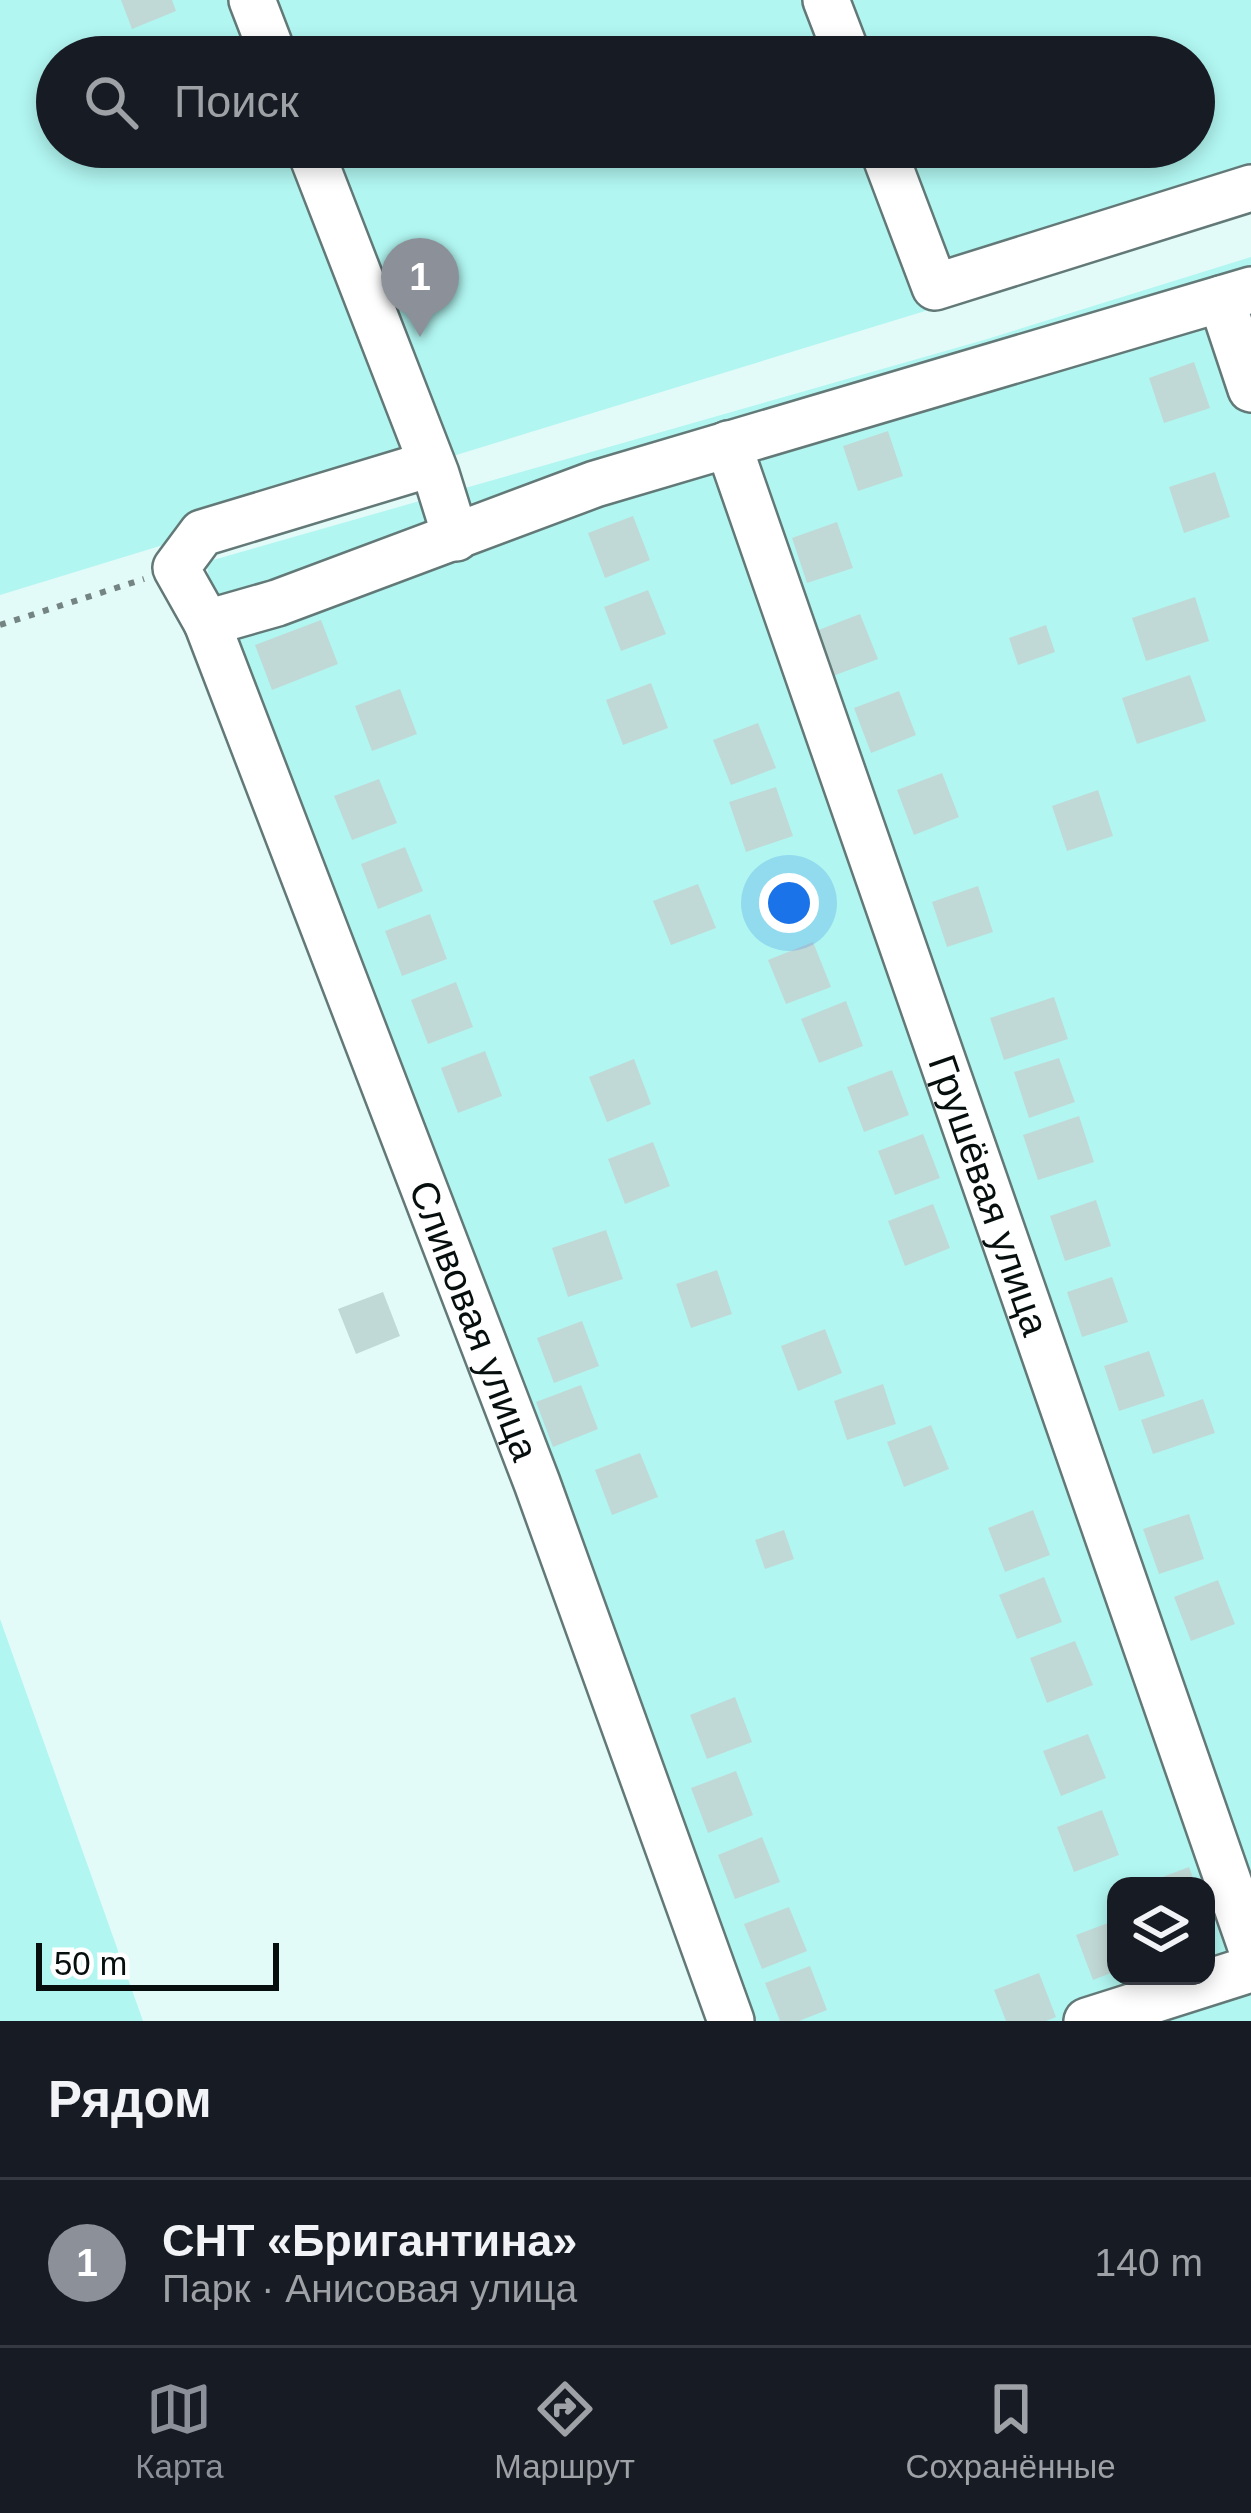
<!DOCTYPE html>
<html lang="ru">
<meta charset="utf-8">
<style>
:root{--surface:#171b24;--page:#20242c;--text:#f1f3f6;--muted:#9ea1a6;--line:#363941;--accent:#8c9099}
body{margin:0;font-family:Helvetica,sans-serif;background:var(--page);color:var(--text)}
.controls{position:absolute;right:36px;bottom:36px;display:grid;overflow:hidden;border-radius:24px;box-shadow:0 6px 18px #0003}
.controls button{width:108px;height:108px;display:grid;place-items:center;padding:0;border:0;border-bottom:3px solid var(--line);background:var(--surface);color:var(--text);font:60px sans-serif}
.scale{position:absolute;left:36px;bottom:30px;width:243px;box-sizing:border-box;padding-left:12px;border:6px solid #070f0e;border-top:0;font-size:33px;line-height:42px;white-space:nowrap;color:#070f0e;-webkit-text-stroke:9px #fff;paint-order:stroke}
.you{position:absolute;left:789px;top:903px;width:42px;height:42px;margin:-30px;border:9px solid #fff;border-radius:50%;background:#1a73e8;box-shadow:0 0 0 18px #1a73e833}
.badge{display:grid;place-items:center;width:78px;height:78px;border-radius:50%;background:var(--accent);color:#fff;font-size:39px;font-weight:700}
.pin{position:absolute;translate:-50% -99px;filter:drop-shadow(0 3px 6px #0008)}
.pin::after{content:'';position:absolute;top:63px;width:42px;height:36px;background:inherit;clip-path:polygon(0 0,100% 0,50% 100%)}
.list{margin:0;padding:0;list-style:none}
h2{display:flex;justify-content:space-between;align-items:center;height:156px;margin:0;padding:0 48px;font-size:51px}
h2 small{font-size:39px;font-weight:400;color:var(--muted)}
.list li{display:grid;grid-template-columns:78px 1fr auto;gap:36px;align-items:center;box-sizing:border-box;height:168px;padding:0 48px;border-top:3px solid var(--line)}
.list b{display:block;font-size:45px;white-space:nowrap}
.list p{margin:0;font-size:39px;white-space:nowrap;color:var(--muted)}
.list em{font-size:39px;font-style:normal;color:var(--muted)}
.icon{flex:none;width:66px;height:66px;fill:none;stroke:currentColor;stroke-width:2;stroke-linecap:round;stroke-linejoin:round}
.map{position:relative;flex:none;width:1251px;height:2021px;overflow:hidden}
.search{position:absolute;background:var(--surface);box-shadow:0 6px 18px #0003;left:36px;right:36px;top:36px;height:132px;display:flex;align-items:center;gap:30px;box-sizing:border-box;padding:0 42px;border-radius:66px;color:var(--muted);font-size:45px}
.sheet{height:324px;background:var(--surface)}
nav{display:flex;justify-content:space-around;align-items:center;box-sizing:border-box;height:168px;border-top:3px solid var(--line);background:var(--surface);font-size:33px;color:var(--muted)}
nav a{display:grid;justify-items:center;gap:6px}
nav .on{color:var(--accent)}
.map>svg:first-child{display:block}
.green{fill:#b1f6f1;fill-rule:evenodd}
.building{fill:#c1d9d6}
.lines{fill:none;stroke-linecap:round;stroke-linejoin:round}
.minor-casing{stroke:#637977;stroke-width:50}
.path{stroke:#748482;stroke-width:6;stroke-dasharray:6 9;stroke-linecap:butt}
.minor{stroke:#fff;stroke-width:45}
.labels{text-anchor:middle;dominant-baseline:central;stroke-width:12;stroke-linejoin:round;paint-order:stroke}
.street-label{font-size:39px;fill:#070f0e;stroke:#fff}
</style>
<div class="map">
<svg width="1251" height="2021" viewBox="0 0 1251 2021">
<rect width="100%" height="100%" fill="#e2faf8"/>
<path class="green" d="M 0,0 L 1251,0 L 1251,211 L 0,595 ZM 57,57 L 1194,57 L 1194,147 L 57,147 Z
M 1251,257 L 1251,2021 L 728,2021 L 240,736 L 206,562 L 984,340 ZM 1116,1886 L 1206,1886 L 1206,1976 L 1116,1976 Z
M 0,1619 L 143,2021 L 0,2021 Z"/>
<path class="building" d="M 121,0 L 172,0 L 176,11 L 132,29 Z
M 1194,362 L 1210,408 L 1164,423 L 1149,378 Z
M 888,431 L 903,476 L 858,491 L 843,446 Z
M 1215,472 L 1230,517 L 1184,533 L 1169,487 Z
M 633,516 L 650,560 L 605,578 L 588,533 Z
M 837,522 L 853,568 L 807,583 L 792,538 Z
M 648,590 L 666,634 L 621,651 L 604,607 Z
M 1195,597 L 1209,641 L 1146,661 L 1132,618 Z
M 860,614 L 878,659 L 833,676 L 816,631 Z
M 321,620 L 338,664 L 272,690 L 255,645 Z
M 1046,625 L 1055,652 L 1018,665 L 1009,638 Z
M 1190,675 L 1206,721 L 1137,744 L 1122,698 Z
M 651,683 L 668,728 L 623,745 L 606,700 Z
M 400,689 L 417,734 L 372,751 L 355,706 Z
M 899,691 L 916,735 L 871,753 L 854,708 Z
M 758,723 L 776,768 L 731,785 L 713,740 Z
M 942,773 L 959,817 L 914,835 L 897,790 Z
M 379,779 L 397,823 L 352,840 L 334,796 Z
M 776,787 L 793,836 L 746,852 L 729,802 Z
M 1098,790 L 1113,836 L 1067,851 L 1052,806 Z
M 405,847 L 423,891 L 378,909 L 361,864 Z
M 698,884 L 716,928 L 671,945 L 653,901 Z
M 978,886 L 993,932 L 947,947 L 932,902 Z
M 430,914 L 447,959 L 402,976 L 385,931 Z
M 813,942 L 831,987 L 786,1004 L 768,960 Z
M 456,982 L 473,1027 L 428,1044 L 411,1000 Z
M 1054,997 L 1068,1039 L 1004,1060 L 990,1018 Z
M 846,1001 L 863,1046 L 819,1063 L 801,1019 Z
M 485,1051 L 502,1096 L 458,1113 L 441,1068 Z
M 1059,1058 L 1075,1102 L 1029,1118 L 1014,1072 Z
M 634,1059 L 651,1104 L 607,1122 L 589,1077 Z
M 892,1070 L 909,1115 L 864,1132 L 847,1087 Z
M 1079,1116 L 1094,1162 L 1038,1180 L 1023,1135 Z
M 923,1134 L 940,1178 L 895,1195 L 878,1151 Z
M 653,1142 L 670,1186 L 625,1204 L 608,1159 Z
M 1096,1200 L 1111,1246 L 1065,1261 L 1050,1216 Z
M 933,1204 L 950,1248 L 905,1266 L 888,1221 Z
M 606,1230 L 623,1279 L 568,1297 L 552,1248 Z
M 717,1270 L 732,1314 L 691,1328 L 676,1284 Z
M 1112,1277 L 1128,1322 L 1082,1337 L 1067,1292 Z
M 383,1292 L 400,1336 L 356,1354 L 338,1309 Z
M 582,1321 L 599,1366 L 554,1383 L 537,1338 Z
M 825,1329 L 842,1373 L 798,1391 L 781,1346 Z
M 1149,1351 L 1165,1396 L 1119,1411 L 1104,1366 Z
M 883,1384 L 896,1424 L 847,1440 L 834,1401 Z
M 581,1385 L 598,1429 L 553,1447 L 536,1402 Z
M 1203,1399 L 1215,1433 L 1153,1454 L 1141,1420 Z
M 931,1425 L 949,1469 L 904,1487 L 887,1442 Z
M 640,1453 L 658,1497 L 612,1515 L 595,1470 Z
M 1033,1510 L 1050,1555 L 1005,1572 L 988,1528 Z
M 1189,1514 L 1204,1559 L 1159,1574 L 1143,1529 Z
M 784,1530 L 794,1559 L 765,1569 L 755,1540 Z
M 1044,1577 L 1062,1622 L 1017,1639 L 999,1595 Z
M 1218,1580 L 1235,1624 L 1191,1641 L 1174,1597 Z
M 1075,1641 L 1093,1685 L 1047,1703 L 1030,1658 Z
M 735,1697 L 752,1742 L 707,1759 L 690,1715 Z
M 1088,1734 L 1106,1778 L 1061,1796 L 1043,1751 Z
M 736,1771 L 753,1815 L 708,1833 L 691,1788 Z
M 1102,1810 L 1119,1855 L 1074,1872 L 1057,1827 Z
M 762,1837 L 780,1882 L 735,1899 L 718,1855 Z
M 1189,1867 L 1196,1886 L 1139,1886 Z
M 789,1907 L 807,1951 L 762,1969 L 744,1924 Z
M 1116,1920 L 1116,1971 L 1093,1980 L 1076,1935 Z
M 810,1966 L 827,2010 L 799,2021 L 780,2021 L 765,1983 Z
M 1039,1973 L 1056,2017 L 1046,2021 L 1006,2021 L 994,1990 Z"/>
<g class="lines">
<defs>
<g id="minor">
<path d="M 252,0 L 274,57"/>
<path d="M 826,0 L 848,57"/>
<path d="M 309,147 L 436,474 L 456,538"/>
<path d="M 882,147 L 935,287 L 1251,188"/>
<path d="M 1221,299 L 1251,389"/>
<path id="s1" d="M 728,444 L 1251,1947"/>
<path d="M 430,464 L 202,533 L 176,568 L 207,623 L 277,603 L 595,484 L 1251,290"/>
<path id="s2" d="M 207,623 L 537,1483 L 731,2021"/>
<path d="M 1087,2021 L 1251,1969"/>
</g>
</defs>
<use href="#minor" class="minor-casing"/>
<path class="path" d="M 0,625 L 144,579"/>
<use href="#minor" class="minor"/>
</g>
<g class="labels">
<g class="street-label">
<text stroke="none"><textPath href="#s1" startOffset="795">Грушёвая улица</textPath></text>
<text stroke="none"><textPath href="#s2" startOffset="747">Сливовая улица</textPath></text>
</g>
</g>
</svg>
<div class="controls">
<button><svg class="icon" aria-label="layers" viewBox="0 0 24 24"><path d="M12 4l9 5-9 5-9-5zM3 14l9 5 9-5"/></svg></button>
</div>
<div class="scale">50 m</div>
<div class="you"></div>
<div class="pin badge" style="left:420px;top:337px">1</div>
<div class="search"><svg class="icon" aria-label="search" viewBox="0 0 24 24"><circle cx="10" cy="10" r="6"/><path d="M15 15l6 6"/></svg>Поиск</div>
</div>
<section class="sheet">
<h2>Рядом<small></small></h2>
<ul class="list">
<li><span class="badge">1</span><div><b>СНТ «Бригантина»</b><p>Парк · Анисовая улица</p></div><em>140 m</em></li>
</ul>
</section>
<nav>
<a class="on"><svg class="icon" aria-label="map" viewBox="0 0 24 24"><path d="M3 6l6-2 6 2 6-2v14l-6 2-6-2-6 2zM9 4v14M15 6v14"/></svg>Карта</a>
<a><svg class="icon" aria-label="directions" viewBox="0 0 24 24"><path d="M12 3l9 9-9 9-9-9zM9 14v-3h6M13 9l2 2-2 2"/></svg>Маршрут</a>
<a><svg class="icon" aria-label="saved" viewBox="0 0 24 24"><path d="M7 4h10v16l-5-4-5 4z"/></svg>Сохранённые</a>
</nav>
